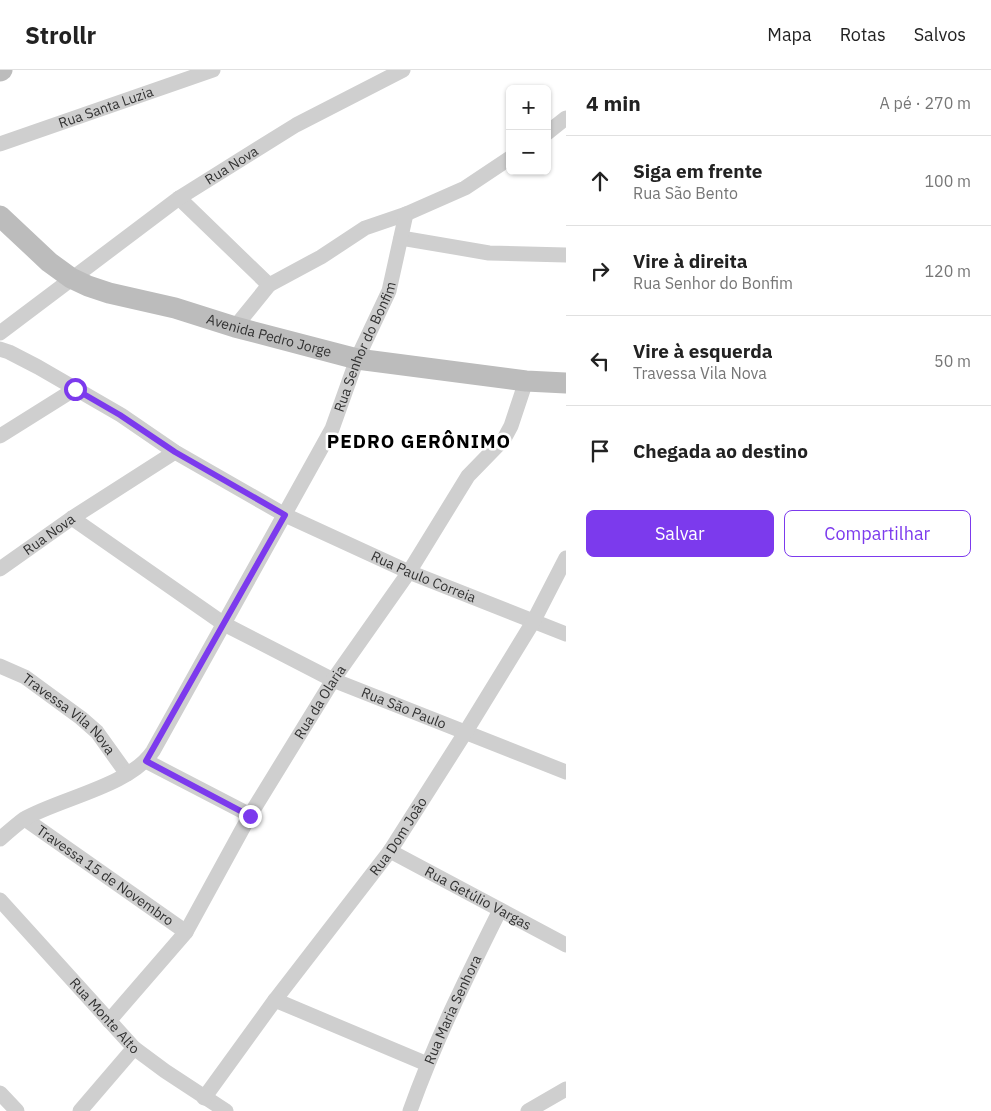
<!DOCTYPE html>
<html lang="pt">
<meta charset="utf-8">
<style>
:root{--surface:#fff;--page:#f6f6f6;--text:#222;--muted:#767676;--line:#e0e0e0;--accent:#7c3aed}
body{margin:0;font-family:"IBM Plex Sans",sans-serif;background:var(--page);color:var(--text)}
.controls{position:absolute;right:15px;top:15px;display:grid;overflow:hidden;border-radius:8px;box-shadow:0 1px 4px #0004}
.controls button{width:45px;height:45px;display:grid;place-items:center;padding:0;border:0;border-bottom:1px solid var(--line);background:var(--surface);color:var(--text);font:25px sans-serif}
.stop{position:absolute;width:15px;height:15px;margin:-11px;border:4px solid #7c3aed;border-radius:50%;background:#fff}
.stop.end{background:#7c3aed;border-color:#fff;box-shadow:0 1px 5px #0008}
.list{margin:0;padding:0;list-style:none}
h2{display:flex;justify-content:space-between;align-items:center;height:65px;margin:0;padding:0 20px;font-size:21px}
h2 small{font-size:16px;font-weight:400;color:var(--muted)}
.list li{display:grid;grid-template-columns:32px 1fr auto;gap:15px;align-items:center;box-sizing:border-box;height:90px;padding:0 20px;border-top:1px solid var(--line)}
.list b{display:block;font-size:19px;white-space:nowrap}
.list p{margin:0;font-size:16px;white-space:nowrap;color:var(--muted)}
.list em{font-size:16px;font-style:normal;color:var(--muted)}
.actions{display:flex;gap:10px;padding:15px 20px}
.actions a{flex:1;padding:11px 0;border:1px solid var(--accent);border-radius:8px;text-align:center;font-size:18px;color:var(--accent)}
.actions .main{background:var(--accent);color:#fff}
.icon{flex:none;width:28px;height:28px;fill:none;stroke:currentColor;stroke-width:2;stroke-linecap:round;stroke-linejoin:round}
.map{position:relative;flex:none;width:566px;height:1041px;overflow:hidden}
header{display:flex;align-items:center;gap:30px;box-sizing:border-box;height:70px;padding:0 25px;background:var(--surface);border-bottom:1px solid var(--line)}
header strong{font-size:24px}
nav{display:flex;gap:28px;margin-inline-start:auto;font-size:18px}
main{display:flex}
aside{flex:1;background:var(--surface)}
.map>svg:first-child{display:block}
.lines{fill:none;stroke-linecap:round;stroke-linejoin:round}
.street{stroke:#cfcfcf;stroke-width:15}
.secondary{stroke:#bcbcbc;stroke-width:21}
.route{stroke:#7c3aed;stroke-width:6}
.labels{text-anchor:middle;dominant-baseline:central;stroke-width:5;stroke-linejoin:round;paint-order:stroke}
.street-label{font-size:14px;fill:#323232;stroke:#fff}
.district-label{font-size:19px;font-weight:bold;letter-spacing:1px;fill:#000;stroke:#fff}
</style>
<header>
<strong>Strollr</strong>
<nav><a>Mapa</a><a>Rotas</a><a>Salvos</a></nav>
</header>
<main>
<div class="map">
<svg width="566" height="1041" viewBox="0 0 566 1041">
<rect width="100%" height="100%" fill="#fff"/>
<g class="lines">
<g class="street">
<path d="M 547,63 L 566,48"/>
<path id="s1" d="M 0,74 L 213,0"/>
<path d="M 179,128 L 269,215"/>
<path d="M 401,168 L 489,183 L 566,185"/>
<path d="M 235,257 L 269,215 L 321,187 L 365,158 L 406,144 L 465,118 L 510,88"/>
<path id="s2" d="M 0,263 L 179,128 L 296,55 L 403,0"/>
<path id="s3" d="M 0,279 L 9,282 L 38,297 L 121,345 L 175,382 L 285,445 L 409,502 L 566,564"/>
<path d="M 0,366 L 75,319"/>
<path id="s4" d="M 72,448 L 224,554 L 333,610 L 566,702"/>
<path id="s5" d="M 0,499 L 72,448 L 175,382"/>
<path id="s6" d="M 0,596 L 25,607 L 81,648 L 97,662 L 127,704"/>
<path d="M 146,691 L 250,745"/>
<path id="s7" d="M 25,749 L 186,862"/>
<path id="s8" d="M 0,769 C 8,762 16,755 24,749 C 61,728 130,716 153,681 L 332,359 L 357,289 L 389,221 L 406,144"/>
<path id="s9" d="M 390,781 L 566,875"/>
<path id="s10" d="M 0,830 L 134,978 L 165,1001 L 226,1041"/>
<path d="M 275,930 L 427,994"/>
<path id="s11" d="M 109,951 L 186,862 L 250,745 L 333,610 L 409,502 L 468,406 L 504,369 L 511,356 L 526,311"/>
<path d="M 0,1023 L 17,1041"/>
<path id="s12" d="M 204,1028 L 275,930 L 390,781 L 465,663 L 533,552 L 566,488"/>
<path d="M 80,1041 L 134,978"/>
<path id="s13" d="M 410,1041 C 435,971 467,906 500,840"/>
<path d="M 528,1041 L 566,1019"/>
</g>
<g class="secondary">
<path d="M 0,1 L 2,0"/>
<path id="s14" d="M 0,146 L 49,192 L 71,208 L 88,216 L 109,223 L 175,238 L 235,257 L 357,289 L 526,311 L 566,313"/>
</g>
</g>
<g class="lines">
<path class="route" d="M 75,319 L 120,345 L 175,382 L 285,445 L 146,691 L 250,746"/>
</g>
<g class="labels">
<g class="street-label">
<text stroke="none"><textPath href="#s1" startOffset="112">Rua Santa Luzia</textPath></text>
<text stroke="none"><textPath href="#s2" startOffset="286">Rua Nova</textPath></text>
<text stroke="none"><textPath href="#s14" startOffset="301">Avenida Pedro Jorge</textPath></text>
<text stroke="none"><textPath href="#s8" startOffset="636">Rua Senhor do Bonfim</textPath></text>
<text stroke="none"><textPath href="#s5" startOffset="60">Rua Nova</textPath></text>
<text stroke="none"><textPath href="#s3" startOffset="482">Rua Paulo Correia</textPath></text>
<text stroke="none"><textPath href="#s11" startOffset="384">Rua da Olaria</textPath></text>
<text stroke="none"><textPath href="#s4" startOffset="384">Rua São Paulo</textPath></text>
<text stroke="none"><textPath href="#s6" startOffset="85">Travessa Vila Nova</textPath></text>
<text stroke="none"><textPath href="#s12" startOffset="326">Rua Dom João</textPath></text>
<text stroke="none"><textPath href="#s7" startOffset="98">Travessa 15 de Novembro</textPath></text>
<text stroke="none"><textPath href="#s9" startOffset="100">Rua Getúlio Vargas</textPath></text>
<text stroke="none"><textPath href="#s13" startOffset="110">Rua Maria Senhora</textPath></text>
<text stroke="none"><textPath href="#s10" startOffset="156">Rua Monte Alto</textPath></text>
</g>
<g class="district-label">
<text x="419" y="371">PEDRO GERÔNIMO</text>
</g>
</g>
</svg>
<div class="controls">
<button>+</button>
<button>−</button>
</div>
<div class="stop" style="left:75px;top:319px"></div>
<div class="stop end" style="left:250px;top:746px"></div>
</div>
<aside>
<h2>4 min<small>A pé · 270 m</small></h2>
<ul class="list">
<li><svg class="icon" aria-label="ahead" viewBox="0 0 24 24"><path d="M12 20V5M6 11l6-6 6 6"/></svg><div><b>Siga em frente</b><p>Rua São Bento</p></div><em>100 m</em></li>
<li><svg class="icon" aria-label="right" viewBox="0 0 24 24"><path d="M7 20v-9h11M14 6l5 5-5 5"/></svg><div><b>Vire à direita</b><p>Rua Senhor do Bonfim</p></div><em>120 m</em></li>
<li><svg class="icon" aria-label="left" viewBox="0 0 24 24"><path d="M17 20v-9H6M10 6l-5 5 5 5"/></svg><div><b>Vire à esquerda</b><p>Travessa Vila Nova</p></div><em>50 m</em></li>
<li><svg class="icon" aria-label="arrive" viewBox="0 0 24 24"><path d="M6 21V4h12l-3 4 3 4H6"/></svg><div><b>Chegada ao destino</b></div></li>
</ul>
<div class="actions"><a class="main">Salvar</a><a>Compartilhar</a></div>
</aside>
</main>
